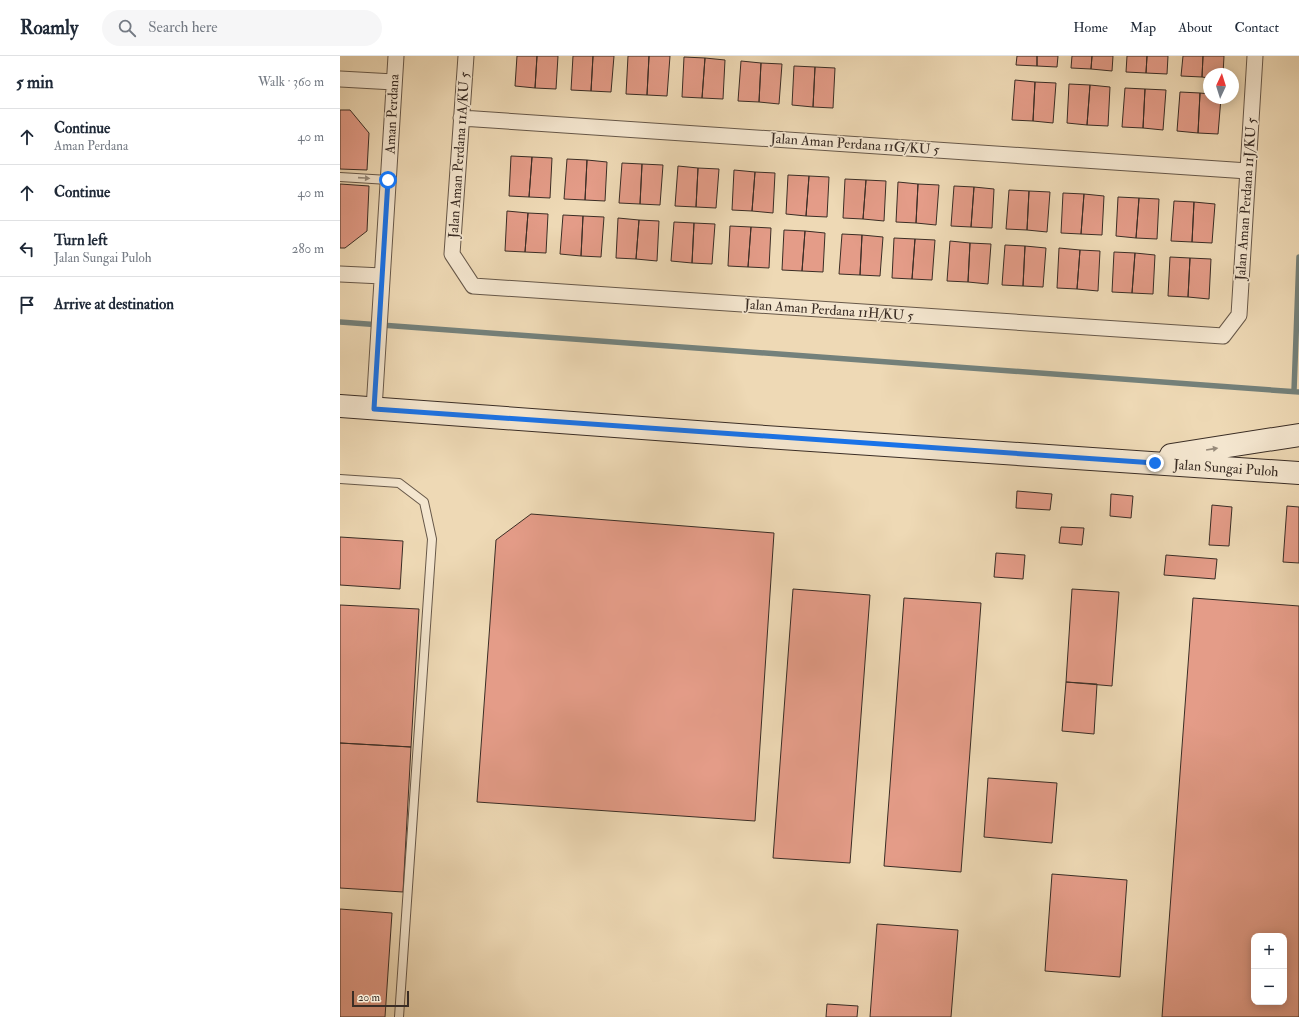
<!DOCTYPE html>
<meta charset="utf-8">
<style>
:root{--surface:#fff;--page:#f6f6f7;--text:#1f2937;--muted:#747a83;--line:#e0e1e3}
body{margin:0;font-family:"IM FELL Double Pica",serif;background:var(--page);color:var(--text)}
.controls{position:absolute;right:12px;bottom:12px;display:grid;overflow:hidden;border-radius:8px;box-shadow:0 2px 10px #0003}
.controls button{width:36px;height:36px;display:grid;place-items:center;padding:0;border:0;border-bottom:1px solid var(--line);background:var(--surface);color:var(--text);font:20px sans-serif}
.compass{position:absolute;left:863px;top:12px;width:36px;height:36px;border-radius:50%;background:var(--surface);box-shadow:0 2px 10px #0003;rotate:4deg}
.scale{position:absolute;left:12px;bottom:10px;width:57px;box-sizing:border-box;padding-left:4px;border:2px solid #3a2d25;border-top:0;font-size:11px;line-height:14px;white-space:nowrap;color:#3a2d25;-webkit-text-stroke:3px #f4e6cf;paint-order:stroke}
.stop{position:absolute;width:12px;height:12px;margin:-9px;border:3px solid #1a73e8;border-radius:50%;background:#fff}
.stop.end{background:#1a73e8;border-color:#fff;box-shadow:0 1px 4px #0008}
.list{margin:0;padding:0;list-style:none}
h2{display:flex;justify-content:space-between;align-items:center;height:52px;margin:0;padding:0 16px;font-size:17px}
h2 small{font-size:13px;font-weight:400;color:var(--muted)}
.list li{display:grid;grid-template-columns:26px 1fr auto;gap:12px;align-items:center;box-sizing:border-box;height:56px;padding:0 16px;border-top:1px solid var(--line)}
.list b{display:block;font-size:15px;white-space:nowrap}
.list p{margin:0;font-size:13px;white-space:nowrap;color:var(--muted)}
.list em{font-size:13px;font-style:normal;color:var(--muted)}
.icon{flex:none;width:22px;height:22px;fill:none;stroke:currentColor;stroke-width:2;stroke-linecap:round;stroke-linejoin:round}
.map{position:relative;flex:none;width:959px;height:961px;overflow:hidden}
header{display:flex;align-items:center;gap:24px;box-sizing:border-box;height:56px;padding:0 20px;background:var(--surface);border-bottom:1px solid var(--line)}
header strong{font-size:19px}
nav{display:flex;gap:22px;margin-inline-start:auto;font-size:14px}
.search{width:280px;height:36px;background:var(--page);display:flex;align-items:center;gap:10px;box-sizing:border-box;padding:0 14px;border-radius:22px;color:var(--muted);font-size:15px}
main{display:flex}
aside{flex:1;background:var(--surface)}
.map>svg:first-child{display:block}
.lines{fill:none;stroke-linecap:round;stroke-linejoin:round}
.stream{stroke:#74817b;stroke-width:5.5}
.building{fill:#e49c88;stroke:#3a2d25;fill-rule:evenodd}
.lane-casing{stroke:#675849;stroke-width:10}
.street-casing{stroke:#675849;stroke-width:17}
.secondary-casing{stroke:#3a2d25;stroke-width:24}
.lane{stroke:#f4e6cf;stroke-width:8}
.street{stroke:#f4e6cf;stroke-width:15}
.secondary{stroke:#f4e6cf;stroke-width:22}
.oneway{fill:#978a7a}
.route{stroke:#1a73e8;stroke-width:5}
.labels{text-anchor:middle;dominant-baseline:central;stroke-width:3.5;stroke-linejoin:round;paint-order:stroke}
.street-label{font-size:14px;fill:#3a2d25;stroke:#f4e6cf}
</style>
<header>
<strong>Roamly</strong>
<div class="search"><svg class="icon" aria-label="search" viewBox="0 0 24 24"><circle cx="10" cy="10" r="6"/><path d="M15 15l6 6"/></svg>Search here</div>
<nav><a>Home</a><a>Map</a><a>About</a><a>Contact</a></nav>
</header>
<main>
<aside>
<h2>5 min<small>Walk · 360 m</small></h2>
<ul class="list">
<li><svg class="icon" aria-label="ahead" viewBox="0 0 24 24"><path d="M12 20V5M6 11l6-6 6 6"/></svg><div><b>Continue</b><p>Aman Perdana</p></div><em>40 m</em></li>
<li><svg class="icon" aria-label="ahead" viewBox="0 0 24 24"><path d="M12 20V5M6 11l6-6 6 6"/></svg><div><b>Continue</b></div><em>40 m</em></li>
<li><svg class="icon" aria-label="left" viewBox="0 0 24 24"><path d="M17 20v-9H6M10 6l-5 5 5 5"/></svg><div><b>Turn left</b><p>Jalan Sungai Puloh</p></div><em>280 m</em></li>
<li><svg class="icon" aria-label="arrive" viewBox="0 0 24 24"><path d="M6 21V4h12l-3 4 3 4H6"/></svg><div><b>Arrive at destination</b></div></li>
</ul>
</aside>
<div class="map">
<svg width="959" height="961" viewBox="0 0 959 961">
<rect width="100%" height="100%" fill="#eed9b5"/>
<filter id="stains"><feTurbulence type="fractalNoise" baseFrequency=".005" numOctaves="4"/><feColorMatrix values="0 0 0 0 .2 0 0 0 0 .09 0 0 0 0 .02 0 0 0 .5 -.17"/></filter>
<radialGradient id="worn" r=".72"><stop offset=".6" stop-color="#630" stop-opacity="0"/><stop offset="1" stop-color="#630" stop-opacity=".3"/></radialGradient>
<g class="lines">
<path class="stream" d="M 0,266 L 959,336
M 954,335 L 959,201"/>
</g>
<path class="building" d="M 177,0 L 197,0 L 195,32 L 175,30 Z
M 197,0 L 218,0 L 216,33 L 195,32 Z
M 233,0 L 253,0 L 251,35 L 231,34 Z
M 253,0 L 274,0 L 271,36 L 251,35 Z
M 288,0 L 309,0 L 307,39 L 286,38 Z
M 309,0 L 330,0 L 327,40 L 307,39 Z
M 677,0 L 697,0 L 697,10 L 676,9 Z
M 697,0 L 718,0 L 717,11 L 697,10 Z
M 732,0 L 752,0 L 751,13 L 731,12 Z
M 752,0 L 773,0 L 772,15 L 751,13 Z
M 787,0 L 807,0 L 806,17 L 786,16 Z
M 807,0 L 828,0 L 827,18 L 806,17 Z
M 843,0 L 863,0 L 862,21 L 841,20 Z
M 863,0 L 884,0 L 883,18 L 869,18 L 869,22 L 862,21 Z
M 344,1 L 365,2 L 362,42 L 342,41 Z
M 365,2 L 385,4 L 383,43 L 362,42 Z
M 401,5 L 421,7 L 419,46 L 398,45 Z
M 421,7 L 442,8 L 439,48 L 419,46 Z
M 454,10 L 475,11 L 473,51 L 452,49 Z
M 475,11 L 495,12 L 493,52 L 473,51 Z
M 675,24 L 695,26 L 693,65 L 672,64 Z
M 695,26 L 716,27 L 713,67 L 693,65 Z
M 729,28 L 750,29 L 747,69 L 727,67 Z
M 750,29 L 770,31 L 768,70 L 747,69 Z
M 785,32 L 805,33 L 803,72 L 782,71 Z
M 805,33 L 826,34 L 823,74 L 803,72 Z
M 840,36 L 860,37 L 858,77 L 837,75 Z
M 860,37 L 869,38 L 869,42 L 881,42 L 878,78 L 858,77 Z
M 0,54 L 10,54 L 29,77 L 27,114 L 0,113 Z
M 171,100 L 192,101 L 189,141 L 169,140 Z
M 192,101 L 212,102 L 210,142 L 189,141 Z
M 227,103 L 247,104 L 245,144 L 224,143 Z
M 247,104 L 267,106 L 265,145 L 245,144 Z
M 282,107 L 302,108 L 300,148 L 279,147 Z
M 302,108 L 323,109 L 320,149 L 300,148 Z
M 338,110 L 358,112 L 356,151 L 335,150 Z
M 358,112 L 379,113 L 376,152 L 356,151 Z
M 394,114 L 415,116 L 412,155 L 392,154 Z
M 415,116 L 435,117 L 433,157 L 412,155 Z
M 448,119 L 469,120 L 466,160 L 446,158 Z
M 469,120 L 489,121 L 487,161 L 466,160 Z
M 505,123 L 526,124 L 523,163 L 503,162 Z
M 526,124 L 546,125 L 544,165 L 523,163 Z
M 558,126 L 578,128 L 576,167 L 556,166 Z
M 0,128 L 29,130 L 27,175 L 5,192 L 0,192 Z
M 578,128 L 599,129 L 596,169 L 576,167 Z
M 614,130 L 634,131 L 631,171 L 611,170 Z
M 634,131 L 654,133 L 652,172 L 631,171 Z
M 669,134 L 689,135 L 687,174 L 666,173 Z
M 689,135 L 710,136 L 707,176 L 687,174 Z
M 723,137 L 744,138 L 741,178 L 721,177 Z
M 744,138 L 764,140 L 762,179 L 741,178 Z
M 778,141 L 799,142 L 796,182 L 776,180 Z
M 799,142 L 819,143 L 817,183 L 796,182 Z
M 834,145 L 854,146 L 852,186 L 831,185 Z
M 854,146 L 875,148 L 872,187 L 852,186 Z
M 167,155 L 188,157 L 185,196 L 165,195 Z
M 188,157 L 208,158 L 206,197 L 185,196 Z
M 223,159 L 243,160 L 241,200 L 220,198 Z
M 243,160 L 264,161 L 261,201 L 241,200 Z
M 278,162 L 299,164 L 296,203 L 276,202 Z
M 299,164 L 319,165 L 317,205 L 296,203 Z
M 334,166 L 354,167 L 352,207 L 331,205 Z
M 354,167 L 375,168 L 372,208 L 352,207 Z
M 390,170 L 411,171 L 408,211 L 388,210 Z
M 411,171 L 431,172 L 429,212 L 408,211 Z
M 444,174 L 465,175 L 462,215 L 442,214 Z
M 465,175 L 485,177 L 483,216 L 462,215 Z
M 502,178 L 522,179 L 520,219 L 499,218 Z
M 522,179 L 543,181 L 540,220 L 520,219 Z
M 554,182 L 575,183 L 572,223 L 552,222 Z
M 575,183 L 595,184 L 592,224 L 572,223 Z
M 610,185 L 630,187 L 628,226 L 607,225 Z
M 630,187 L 651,188 L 648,228 L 628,226 Z
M 665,189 L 685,190 L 683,230 L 662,229 Z
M 685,190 L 706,192 L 703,231 L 683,230 Z
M 719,192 L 740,194 L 737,233 L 717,232 Z
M 740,194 L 760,195 L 758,235 L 737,233 Z
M 774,196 L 795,197 L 792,237 L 772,236 Z
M 795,197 L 815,199 L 813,238 L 792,237 Z
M 830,201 L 850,202 L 848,241 L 828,240 Z
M 850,202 L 871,203 L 869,243 L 848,241 Z
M 677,435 L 712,438 L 710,454 L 676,452 Z
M 771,438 L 793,440 L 791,462 L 770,460 Z
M 872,449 L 892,451 L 889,490 L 869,489 Z
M 947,450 L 959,451 L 959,507 L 943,506 Z
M 191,458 L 434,477 L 415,765 L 137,746 L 156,484 Z
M 721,471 L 744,472 L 742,489 L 719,487 Z
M 0,481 L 63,485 L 60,533 L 0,529 Z
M 656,497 L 685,499 L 683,523 L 654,521 Z
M 826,499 L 877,503 L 875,523 L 824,519 Z
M 453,533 L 530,539 L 510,807 L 433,802 Z
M 732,533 L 779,536 L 772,630 L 726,626 Z
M 564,542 L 641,547 L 621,816 L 544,810 Z
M 853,542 L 959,550 L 959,961 L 822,961 ZM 914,880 L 944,880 L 944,946 L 914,946 Z
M 0,549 L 79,553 L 71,691 L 0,687 Z
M 726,626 L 757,628 L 754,678 L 722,675 Z
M 0,687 L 71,691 L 63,836 L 0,832 Z
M 648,722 L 717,727 L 712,787 L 644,781 Z
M 712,818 L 787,824 L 780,921 L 705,915 Z
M 0,853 L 52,857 L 45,961 L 0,961 Z
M 537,868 L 618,874 L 611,961 L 530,961 Z
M 487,948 L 518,950 L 517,961 L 486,961 Z"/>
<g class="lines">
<defs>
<path id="lane" d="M 0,121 L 48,124
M 0,423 L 59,427 L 84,446 L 92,483 L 59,961"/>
<path id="street" d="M 126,0 L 112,198 L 133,230 L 883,280 L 899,259 L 915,0
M 0,23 L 54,26
M 121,62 L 908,115
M 0,218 L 42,220
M 34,353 L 56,0"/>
<path id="secondary" d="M 0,350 L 412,380 L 959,417
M 831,399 L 959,379"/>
</defs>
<use href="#lane" class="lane-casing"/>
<use href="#street" class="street-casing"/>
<use href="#secondary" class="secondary-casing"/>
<use href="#lane" class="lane"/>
<use href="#street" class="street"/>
<use href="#secondary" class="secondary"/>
</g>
<defs><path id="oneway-solid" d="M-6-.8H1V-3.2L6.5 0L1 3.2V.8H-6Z"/></defs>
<g class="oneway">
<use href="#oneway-solid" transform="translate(24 122) rotate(4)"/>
<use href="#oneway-solid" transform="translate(872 393) rotate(-9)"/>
</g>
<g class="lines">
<path class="route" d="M 48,124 L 34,353 L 815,407"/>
</g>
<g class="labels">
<g class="street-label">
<text transform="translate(52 58) rotate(-87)">Aman Perdana</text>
<text transform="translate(515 88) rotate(4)">Jalan Aman Perdana 11G/KU 5</text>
<text transform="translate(119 99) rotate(-86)">Jalan Aman Perdana 11A/KU 5</text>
<text transform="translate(906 143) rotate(-86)">Jalan Aman Perdana 11J/KU 5</text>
<text transform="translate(489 254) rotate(4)">Jalan Aman Perdana 11H/KU 5</text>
<text transform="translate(886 412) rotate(4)">Jalan Sungai Puloh</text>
</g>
</g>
<rect width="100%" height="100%" filter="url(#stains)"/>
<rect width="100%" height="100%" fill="url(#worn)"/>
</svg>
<div class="controls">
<button>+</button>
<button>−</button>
</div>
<svg class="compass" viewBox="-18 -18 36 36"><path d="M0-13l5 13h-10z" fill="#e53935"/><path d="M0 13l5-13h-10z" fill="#747a83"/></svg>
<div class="scale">20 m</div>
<div class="stop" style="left:48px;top:124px"></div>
<div class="stop end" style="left:815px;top:407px"></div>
</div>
</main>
